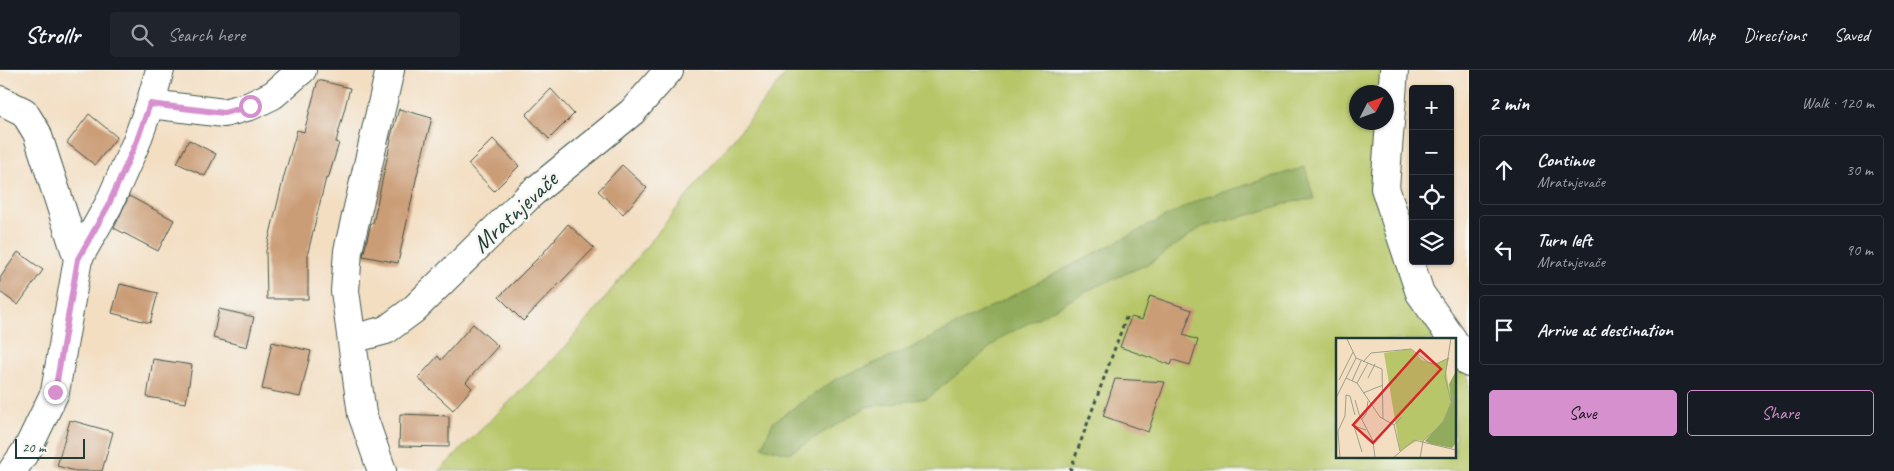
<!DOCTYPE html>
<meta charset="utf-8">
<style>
:root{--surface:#171b24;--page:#20242c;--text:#f1f3f6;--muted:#9ea1a6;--line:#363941;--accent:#d690ce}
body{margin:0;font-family:Caveat,sans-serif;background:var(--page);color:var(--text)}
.controls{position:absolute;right:15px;top:15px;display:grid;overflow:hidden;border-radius:5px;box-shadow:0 1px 4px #0004}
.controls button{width:45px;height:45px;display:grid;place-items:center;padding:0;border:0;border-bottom:1px solid var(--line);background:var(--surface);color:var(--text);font:25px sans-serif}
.compass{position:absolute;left:1349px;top:15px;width:45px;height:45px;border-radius:50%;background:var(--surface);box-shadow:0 1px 4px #0004;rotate:48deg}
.scale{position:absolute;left:15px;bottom:12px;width:70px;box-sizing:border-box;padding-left:5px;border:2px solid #1f3d34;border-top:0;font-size:14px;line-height:18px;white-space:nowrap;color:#1f3d34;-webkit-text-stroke:4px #f6f6f2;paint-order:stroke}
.stop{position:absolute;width:15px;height:15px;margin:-11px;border:4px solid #d690ce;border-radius:50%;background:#fff}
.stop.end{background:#d690ce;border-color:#fff;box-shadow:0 1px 5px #0008}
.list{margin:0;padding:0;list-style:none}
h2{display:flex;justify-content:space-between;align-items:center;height:65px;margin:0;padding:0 20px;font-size:21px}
h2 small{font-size:16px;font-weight:400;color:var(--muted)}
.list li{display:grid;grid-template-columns:32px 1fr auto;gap:15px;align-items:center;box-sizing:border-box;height:70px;margin:0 10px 10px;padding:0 10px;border:1px solid var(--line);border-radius:5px}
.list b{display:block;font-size:19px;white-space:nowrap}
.list p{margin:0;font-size:16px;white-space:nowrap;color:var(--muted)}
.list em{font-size:16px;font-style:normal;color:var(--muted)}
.actions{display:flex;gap:10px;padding:15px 20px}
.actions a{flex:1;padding:11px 0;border:1px solid var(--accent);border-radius:5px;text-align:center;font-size:18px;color:var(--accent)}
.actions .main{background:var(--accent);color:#111}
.icon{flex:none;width:28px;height:28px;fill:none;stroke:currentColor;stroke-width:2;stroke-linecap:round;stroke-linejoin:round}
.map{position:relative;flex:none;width:1469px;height:401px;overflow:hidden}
header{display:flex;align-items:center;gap:30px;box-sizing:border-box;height:70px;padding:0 25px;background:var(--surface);border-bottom:1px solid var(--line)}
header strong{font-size:24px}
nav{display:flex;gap:28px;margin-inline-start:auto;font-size:18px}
.search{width:350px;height:45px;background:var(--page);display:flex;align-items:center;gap:12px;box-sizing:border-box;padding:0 18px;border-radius:5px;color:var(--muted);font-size:19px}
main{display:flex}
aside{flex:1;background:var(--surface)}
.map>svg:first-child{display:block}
.green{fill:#b7c668;stroke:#6b824e;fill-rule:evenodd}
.forest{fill:#91ab5c;stroke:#587448}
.building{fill:#cb9d77}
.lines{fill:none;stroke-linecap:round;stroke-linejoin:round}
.minor-casing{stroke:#3f5549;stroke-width:30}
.path{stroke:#3f5549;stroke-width:3;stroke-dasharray:4 4;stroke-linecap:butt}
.minor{stroke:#fff;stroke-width:28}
.route{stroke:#d690ce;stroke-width:6}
.labels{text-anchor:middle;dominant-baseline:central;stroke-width:5;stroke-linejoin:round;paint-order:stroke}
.street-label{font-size:25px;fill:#1f3d34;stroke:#f6f6f2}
.inset-road{fill:none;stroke:#9e9e89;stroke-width:1}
.view{fill:#d62828;fill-opacity:0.15;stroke:#d62828;stroke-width:2.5}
.inset-edge{fill:none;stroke:#1f3d34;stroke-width:2.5}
</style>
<header>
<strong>Strollr</strong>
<div class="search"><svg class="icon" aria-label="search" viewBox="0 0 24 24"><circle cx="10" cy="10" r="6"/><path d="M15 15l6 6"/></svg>Search here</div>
<nav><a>Map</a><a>Directions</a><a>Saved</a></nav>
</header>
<main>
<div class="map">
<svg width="1469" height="401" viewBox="0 0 1469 401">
<rect width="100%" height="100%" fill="#f6f6f2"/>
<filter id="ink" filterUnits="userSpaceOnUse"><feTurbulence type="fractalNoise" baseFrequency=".02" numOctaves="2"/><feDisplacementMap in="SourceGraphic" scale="10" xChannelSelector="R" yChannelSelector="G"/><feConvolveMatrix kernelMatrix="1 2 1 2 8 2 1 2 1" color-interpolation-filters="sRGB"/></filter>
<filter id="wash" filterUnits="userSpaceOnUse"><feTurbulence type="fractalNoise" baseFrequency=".0096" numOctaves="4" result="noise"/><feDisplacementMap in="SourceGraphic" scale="20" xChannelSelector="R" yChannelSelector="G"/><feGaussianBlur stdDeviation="1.12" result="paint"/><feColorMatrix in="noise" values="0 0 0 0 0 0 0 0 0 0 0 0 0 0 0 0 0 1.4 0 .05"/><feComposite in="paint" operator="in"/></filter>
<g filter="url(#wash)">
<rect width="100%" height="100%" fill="#f3dec2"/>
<path class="green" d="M 789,0 L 1394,0 L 1385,118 L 1453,270 L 1338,270 L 1338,387 L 1455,387 L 1455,273 L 1469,293 L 1469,401 L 439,401 L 566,276 ZM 1356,22 L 1386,22 L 1386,52 L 1356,52 Z"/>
<path class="forest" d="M 1305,97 L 1314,129 L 1291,132 L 1253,144 L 1202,157 L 1150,193 L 1095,217 L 1004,266 L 928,328 L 866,337 L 789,383 L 762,377 L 773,352 L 836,309 L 909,279 L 1200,129 Z"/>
<g id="blocks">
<path class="building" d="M 318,10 L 350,18 L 336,72 L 339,73 L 328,109 L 326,108 L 308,182 L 308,229 L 267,229 L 266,181 L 284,106 L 297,60 L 304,62 Z
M 551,19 L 574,44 L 549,69 L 526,45 Z
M 399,39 L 432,48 L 417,105 L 398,193 L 363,186 L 371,153 L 373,153 L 391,70 L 390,70 Z
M 89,44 L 117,67 L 95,95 L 67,73 Z
M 493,69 L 519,96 L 494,121 L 468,94 Z
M 189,70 L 216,84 L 205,106 L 177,93 Z
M 622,95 L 647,118 L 623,144 L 598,121 Z
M 129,126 L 174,150 L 158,181 L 114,158 Z
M 568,154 L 594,178 L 523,251 L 499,227 L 544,182 Z
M 18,182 L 43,200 L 18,235 L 0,222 L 0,208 Z
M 120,214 L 158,223 L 150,253 L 112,243 Z
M 1150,226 L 1192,240 L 1183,265 L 1198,270 L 1190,295 L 1173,290 L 1171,295 L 1120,277 L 1131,247 L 1142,250 Z
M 219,239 L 254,247 L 247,277 L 213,268 Z
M 473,254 L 498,276 L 466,312 L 472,318 L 453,340 L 418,308 L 438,286 L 441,290 Z
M 272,272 L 311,281 L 300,327 L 262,319 Z
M 153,289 L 192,295 L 186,333 L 147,327 Z
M 1115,309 L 1165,312 L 1148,362 L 1103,346 Z
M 400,344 L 449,346 L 449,377 L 399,376 Z
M 70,350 L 113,362 L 102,401 L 75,401 L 57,396 Z"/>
</g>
</g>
<g filter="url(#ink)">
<use href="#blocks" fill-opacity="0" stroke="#3f5549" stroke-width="1"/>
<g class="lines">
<defs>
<path id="minor" d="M 1394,0 L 1385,118 L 1420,223 L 1453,270
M 0,30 L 24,42 L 37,63 L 78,189
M 150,34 L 224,43 L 250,36 L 273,25 L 302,0
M 352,269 L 386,260 L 413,240 L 531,124 L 632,42 L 669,0
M 1455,273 L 1469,293
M 12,401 L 28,378 L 55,322 L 78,189 L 108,136 L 136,73 L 150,34 L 160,0
M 382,401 L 362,344 L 345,221 L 348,181 L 390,0"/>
</defs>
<use href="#minor" class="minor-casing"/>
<path class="path" d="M 1070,401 L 1127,245"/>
<use href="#minor" class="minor"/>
</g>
</g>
<g class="lines" filter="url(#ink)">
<path class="route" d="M 55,322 L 78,189 L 108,136 L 136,73 L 150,34 L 224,43 L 250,36"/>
</g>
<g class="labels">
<g class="street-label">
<text transform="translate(515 142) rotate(-43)">Mratnjevače</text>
</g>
</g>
<g transform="translate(1336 268)">
<rect width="120" height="120" fill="#f3dec2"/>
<path d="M 75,11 L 86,22 L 100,26 L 113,20 L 110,33 L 115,63 L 106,86 L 87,103 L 82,102 L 64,113 L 48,15 Z" fill="#b7c668"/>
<path d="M 120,33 L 120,105 L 116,110 L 95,106 L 89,103 L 107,83 L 115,63 L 113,46 Z" fill="#91ab5c"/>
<path class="inset-road" d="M 115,0 L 109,39 L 115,63M 11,1 L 20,20 L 46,31 L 47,81M 27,24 L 35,15 L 75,11 L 93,25 L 100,26 L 113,20M 10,40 L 21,45 L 44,79 L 58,87M 32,40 L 39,26M 3,42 L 17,14M 16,43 L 25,23M 21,45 L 32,25M 27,55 L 47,47M 0,60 L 20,20M 19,62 L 23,76 L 37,103 L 39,120M 26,81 L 30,76 L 32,63M 87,103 L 106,86 L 120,57M 64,113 L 58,87 L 66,79M 26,114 L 18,88 L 30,92M 4,120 L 2,93 L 9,78 L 10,57 L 14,58 L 19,77M 57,120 L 78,102 L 120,112M 84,120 L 87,103"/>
<path class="view" d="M 84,12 L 105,31 L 37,105 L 17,87 Z"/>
<rect width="120" height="120" class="inset-edge"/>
</g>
</svg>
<div class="controls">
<button>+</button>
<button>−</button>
<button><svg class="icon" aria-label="locate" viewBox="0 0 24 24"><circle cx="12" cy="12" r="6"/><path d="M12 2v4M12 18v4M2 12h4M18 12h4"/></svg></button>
<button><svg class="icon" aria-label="layers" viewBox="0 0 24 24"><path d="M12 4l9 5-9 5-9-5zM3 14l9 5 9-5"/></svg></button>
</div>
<svg class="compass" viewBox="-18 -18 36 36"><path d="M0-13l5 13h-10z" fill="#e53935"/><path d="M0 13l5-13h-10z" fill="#9ea1a6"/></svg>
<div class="scale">20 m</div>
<div class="stop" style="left:250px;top:36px"></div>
<div class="stop end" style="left:55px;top:322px"></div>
</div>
<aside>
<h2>2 min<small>Walk · 120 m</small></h2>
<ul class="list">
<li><svg class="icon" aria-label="ahead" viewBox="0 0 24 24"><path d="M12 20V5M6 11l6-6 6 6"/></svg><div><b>Continue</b><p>Mratnjevače</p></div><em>30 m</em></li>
<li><svg class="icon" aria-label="left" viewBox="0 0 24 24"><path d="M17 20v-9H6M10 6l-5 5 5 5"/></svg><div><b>Turn left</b><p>Mratnjevače</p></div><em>90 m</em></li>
<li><svg class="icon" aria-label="arrive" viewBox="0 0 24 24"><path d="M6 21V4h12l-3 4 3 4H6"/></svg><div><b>Arrive at destination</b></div></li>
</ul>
<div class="actions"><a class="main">Save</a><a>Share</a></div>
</aside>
</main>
